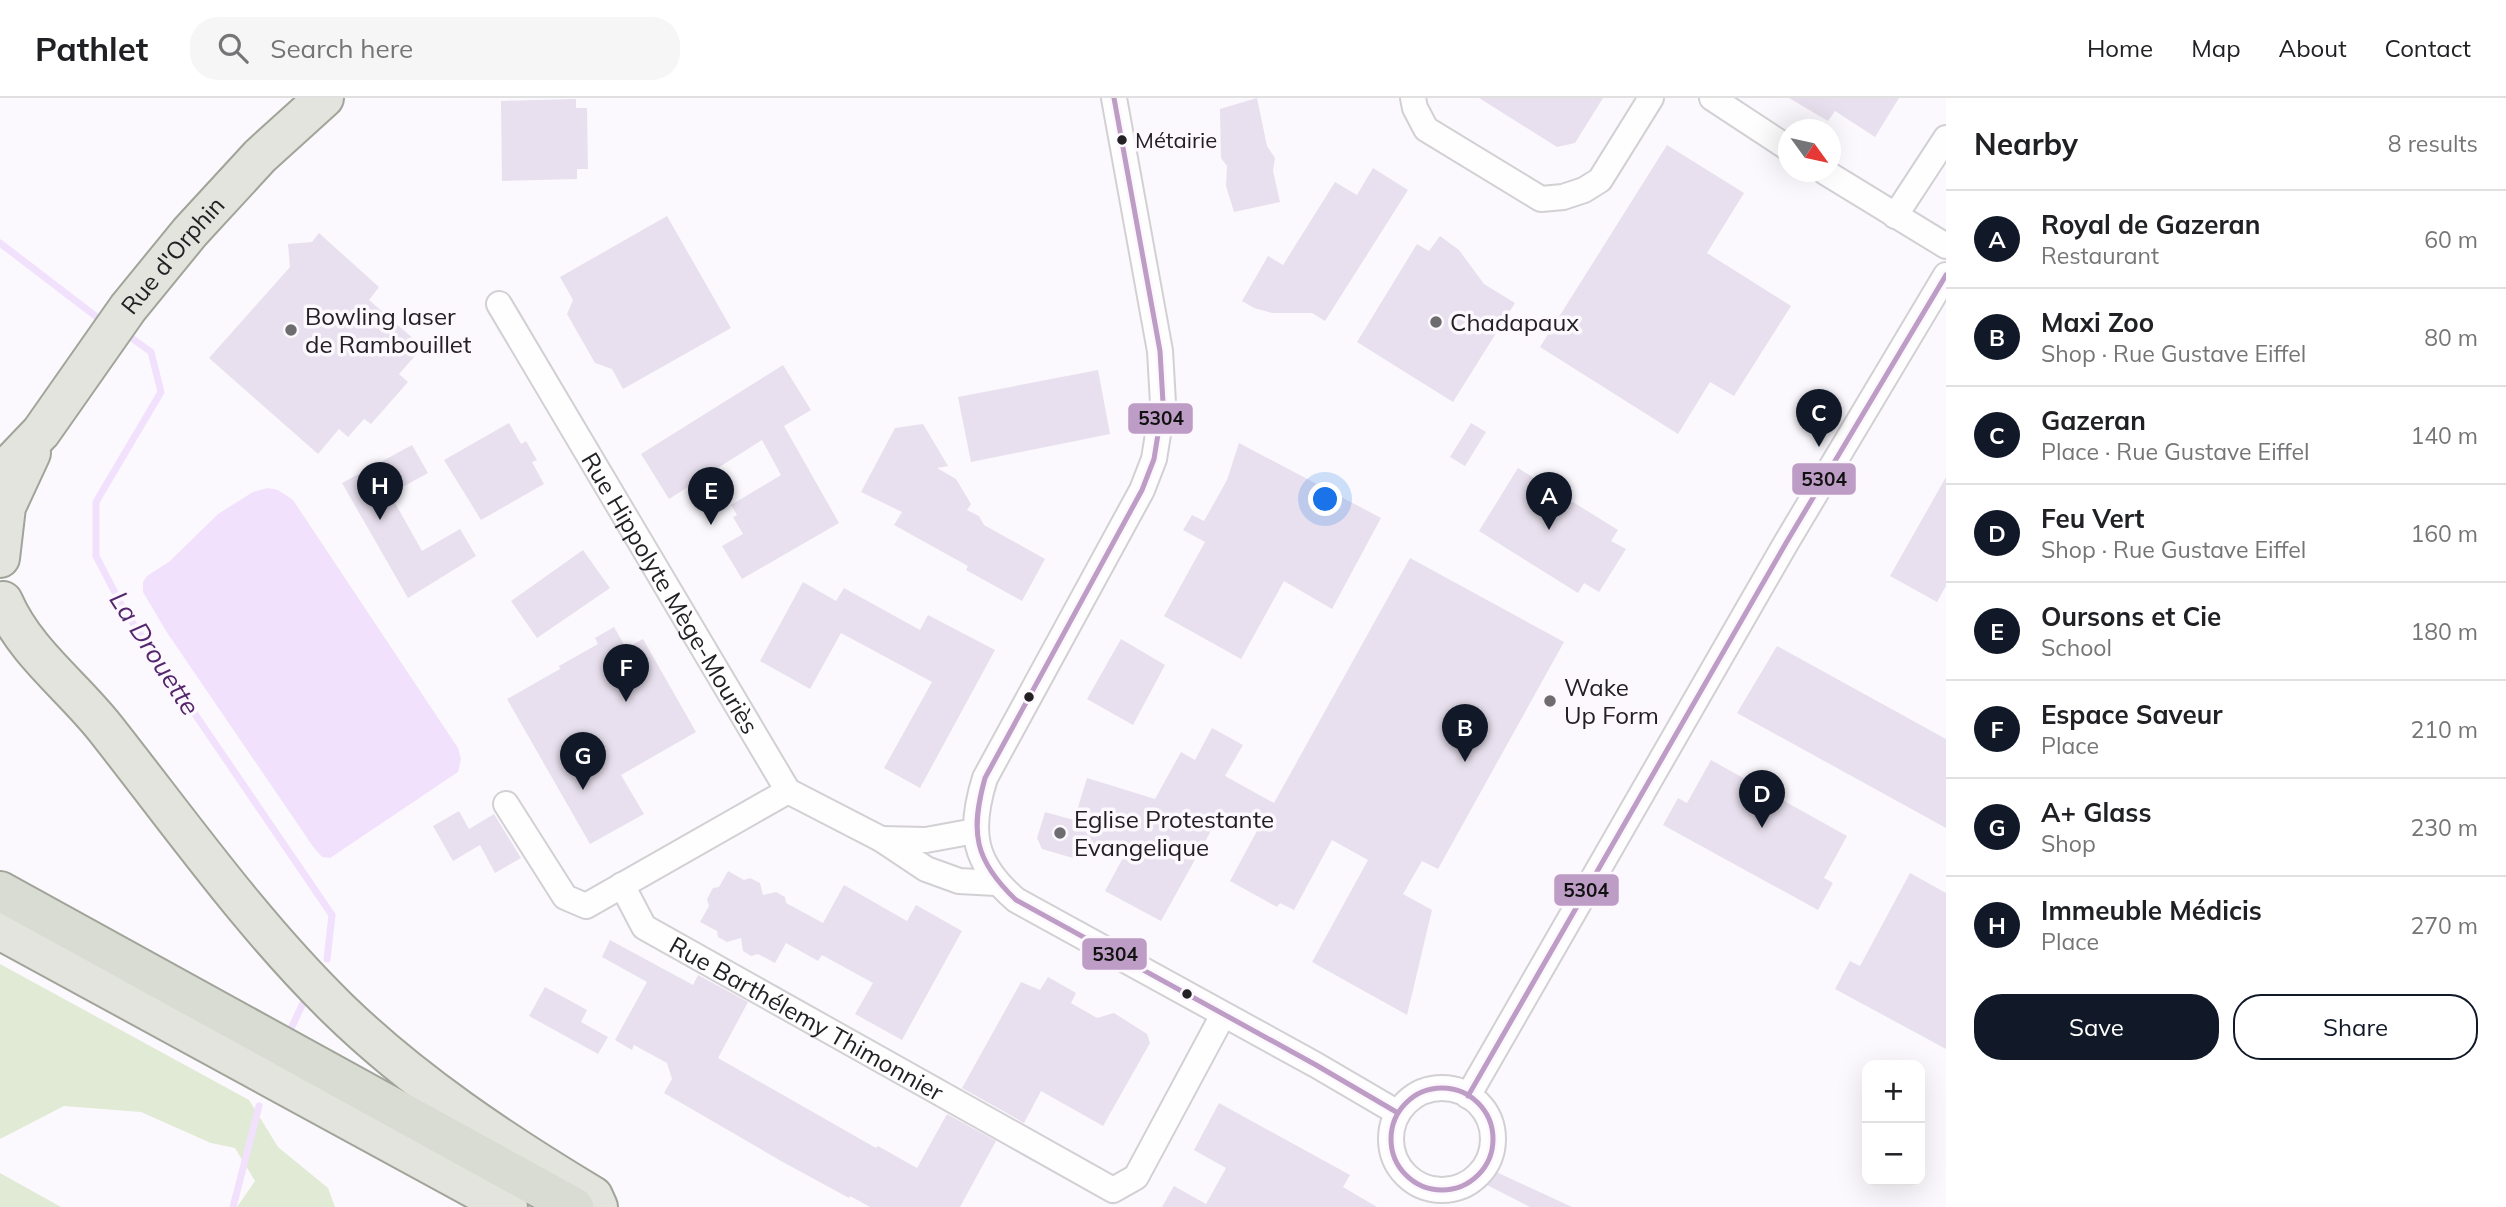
<!DOCTYPE html>
<meta charset="utf-8">
<style>
:root{--surface:#fff;--page:#f6f6f6;--text:#202124;--muted:#757577;--line:#e0e0e0;--accent:#111827}
body{margin:0;font-family:Mulish,sans-serif;background:var(--page);color:var(--text)}
.controls{position:absolute;right:21px;bottom:21px;display:grid;overflow:hidden;border-radius:14px;box-shadow:0 7px 28px #0002}
.controls button{width:63px;height:63px;display:grid;place-items:center;padding:0;border:0;border-bottom:2px solid var(--line);background:var(--surface);color:var(--text);font:35px sans-serif}
.compass{position:absolute;left:1778px;top:21px;width:63px;height:63px;border-radius:50%;background:var(--surface);box-shadow:0 7px 28px #0002;rotate:123deg}
.you{position:absolute;left:1326px;top:402px;width:24px;height:24px;margin:-18px;border:5px solid #fff;border-radius:50%;background:#1a73e8;box-shadow:0 0 0 10px #1a73e833}
.badge{display:grid;place-items:center;width:46px;height:46px;border-radius:50%;background:var(--accent);color:#fff;font-size:23px;font-weight:700}
.pin{position:absolute;translate:-50% -58px;filter:drop-shadow(0 2px 4px #0008)}
.pin::after{content:'';position:absolute;top:37px;width:24px;height:21px;background:inherit;clip-path:polygon(0 0,100% 0,50% 100%)}
.list{margin:0;padding:0;list-style:none}
h2{display:flex;justify-content:space-between;align-items:center;height:91px;margin:0;padding:0 28px;font-size:30px}
h2 small{font-size:23px;font-weight:400;color:var(--muted)}
.list li{display:grid;grid-template-columns:46px 1fr auto;gap:21px;align-items:center;box-sizing:border-box;height:98px;padding:0 28px;border-top:2px solid var(--line)}
.list b{display:block;font-size:26px;white-space:nowrap}
.list p{margin:0;font-size:23px;white-space:nowrap;color:var(--muted)}
.list em{font-size:23px;font-style:normal;color:var(--muted)}
.actions{display:flex;gap:14px;padding:21px 28px}
.actions a{flex:1;padding:16px 0;border:2px solid var(--accent);border-radius:28px;text-align:center;font-size:24px;color:var(--accent)}
.actions .main{background:var(--accent);color:#fff}
.icon{flex:none;width:38px;height:38px;fill:none;stroke:currentColor;stroke-width:2;stroke-linecap:round;stroke-linejoin:round}
.map{position:relative;flex:none;width:1946px;height:1109px;overflow:hidden}
header{display:flex;align-items:center;gap:42px;box-sizing:border-box;height:98px;padding:0 35px;background:var(--surface);border-bottom:2px solid var(--line)}
header strong{font-size:33px}
nav{display:flex;gap:38px;margin-inline-start:auto;font-size:24px}
.search{width:490px;height:63px;background:var(--page);display:flex;align-items:center;gap:18px;box-sizing:border-box;padding:0 24px;border-radius:28px;color:var(--muted);font-size:26px}
main{display:flex}
aside{flex:1;background:var(--surface)}
.map>svg:first-child{display:block}
.green{fill:#e1ead4}
.water{fill:#f1e1fc}
.lines{fill:none;stroke-linecap:round;stroke-linejoin:round}
.stream{stroke:#f1e1fc;stroke-width:7}
.building{fill:#e8e0ee}
.minor-casing{stroke:#d2d0d3;stroke-width:28}
.primary-casing{stroke:#a1a499;stroke-width:42}
.trunk-casing{stroke:#a1a499;stroke-width:42}
.minor{stroke:#fefeff;stroke-width:24}
.primary{stroke:#e2e4dd;stroke-width:38}
.trunk{stroke:#d8dcd2;stroke-width:38}
.bus-1-casing{stroke:#fcf8fe;stroke-width:10}
.bus-1{stroke:#bd9cc5;stroke-width:5}
.bus-dot{fill:#232024;stroke:#fcf8fe;stroke-width:2.5}
.poi-dot{fill:#6f6c70;stroke:#fcf8fe;stroke-width:2.5}
.labels{text-anchor:middle;dominant-baseline:central;stroke-width:7;stroke-linejoin:round;paint-order:stroke}
.bus-label{font-size:22px;fill:#232024;stroke:#fcf8fe;text-anchor:start}
.street-label{font-size:24px;fill:#232024;stroke:#fcf8fe}
.poi-label{font-size:24px;fill:#232024;stroke:#fcf8fe;text-anchor:start}
.water-label{font-size:26px;font-style:italic;fill:#54266d;stroke:#fcf8fe}
.line-badge{stroke:#fcf8fe;stroke-width:2.5}
.pale-badge-label{font-size:19px;text-anchor:middle;font-weight:bold;fill:#111}
</style>
<header>
<strong>Pathlet</strong>
<div class="search"><svg class="icon" aria-label="search" viewBox="0 0 24 24"><circle cx="10" cy="10" r="6"/><path d="M15 15l6 6"/></svg>Search here</div>
<nav><a>Home</a><a>Map</a><a>About</a><a>Contact</a></nav>
</header>
<main>
<div class="map">
<svg width="1946" height="1109" viewBox="0 0 1946 1109">
<rect width="100%" height="100%" fill="#fbf9fd"/>
<path class="green" d="M 0,866 L 249,1002 L 278,1049 L 328,1090 L 335,1109 L 237,1109 L 255,1083 L 235,1050 L 211,1045 L 141,1014 L 64,1008 L 0,1041 Z
M 0,1075 L 61,1109 L 0,1109 Z"/>
<path class="water" d="M 268,390 L 278,392 L 293,402 L 458,650 L 461,661 L 458,674 L 330,760 L 322,759 L 314,750 L 166,533 L 143,494 L 143,484 L 147,478 L 170,463 L 218,416 L 253,394 Z"/>
<g class="lines">
<path class="stream" d="M 0,145 L 98,220
M 133,241 L 151,254 L 161,294 L 96,404 L 96,458 L 124,512 L 332,817 L 327,861
M 288,937 L 304,903
M 233,1109 L 259,1008"/>
</g>
<path class="building" d="M 1257,0 L 1267,48 L 1275,60 L 1273,73 L 1280,104 L 1234,114 L 1226,88 L 1227,68 L 1221,60 L 1220,11 Z
M 1479,0 L 1603,0 L 1575,45 L 1557,49 Z
M 1789,0 L 1899,0 L 1875,39 L 1835,13 L 1828,23 Z
M 576,1 L 576,10 L 587,10 L 588,71 L 577,71 L 577,81 L 502,83 L 501,3 Z
M 1667,47 L 1744,95 L 1707,155 L 1791,208 L 1734,298 L 1710,284 L 1678,336 L 1540,249 Z
M 1373,70 L 1408,92 L 1325,223 L 1312,215 L 1272,215 L 1254,210 L 1242,203 L 1268,158 L 1283,167 L 1335,84 L 1357,97 Z
M 667,118 L 731,230 L 623,291 L 612,271 L 595,265 L 567,216 L 573,202 L 560,179 Z
M 319,135 L 379,189 L 369,202 L 423,249 L 399,276 L 408,284 L 371,326 L 364,321 L 348,339 L 339,331 L 318,356 L 209,260 L 290,169 L 288,146 L 312,144 Z
M 1440,138 L 1459,152 L 1484,186 L 1515,205 L 1453,304 L 1357,244 L 1417,146 L 1429,153 Z
M 783,267 L 811,312 L 784,328 L 839,425 L 742,481 L 722,448 L 743,436 L 733,419 L 737,417 L 731,407 L 781,377 L 762,342 L 669,401 L 641,356 Z
M 1098,272 L 1110,336 L 971,364 L 958,299 Z
M 509,325 L 521,346 L 526,343 L 537,362 L 532,364 L 544,386 L 481,422 L 444,362 Z
M 1471,325 L 1486,334 L 1465,368 L 1450,359 Z
M 923,326 L 948,368 L 937,370 L 956,381 L 971,406 L 967,412 L 979,418 L 984,427 L 1045,461 L 1022,503 L 966,472 L 968,468 L 894,427 L 902,414 L 861,394 L 895,330 Z
M 1239,345 L 1381,420 L 1332,511 L 1284,483 L 1241,561 L 1164,518 L 1205,444 L 1183,432 L 1192,417 L 1204,423 L 1227,382 Z
M 412,347 L 428,375 L 390,396 L 422,453 L 460,431 L 476,458 L 408,500 L 342,385 Z
M 1518,370 L 1618,432 L 1611,443 L 1626,451 L 1599,494 L 1584,485 L 1578,495 L 1479,433 Z
M 1946,379 L 1946,488 L 1937,504 L 1890,478 Z
M 583,452 L 610,490 L 537,540 L 511,503 Z
M 1410,460 L 1564,544 L 1438,771 L 1422,763 L 1403,796 L 1432,812 L 1407,917 L 1312,864 L 1368,762 L 1332,742 L 1294,812 L 1280,805 L 1277,809 L 1230,783 L 1258,731 L 1222,713 L 1161,823 L 1105,793 L 1124,758 L 1077,744 L 1073,760 L 1042,751 L 1037,740 L 1045,714 L 1074,722 L 1087,680 L 1155,701 L 1181,654 L 1195,662 L 1212,630 L 1243,647 L 1225,678 L 1274,705 Z
M 803,484 L 836,503 L 844,490 L 920,532 L 928,517 L 995,552 L 920,690 L 884,670 L 932,584 L 841,535 L 810,591 L 760,563 Z
M 614,529 L 626,550 L 643,541 L 696,634 L 621,677 L 644,716 L 590,746 L 507,601 L 560,571 L 559,568 L 598,546 L 595,540 Z
M 1121,541 L 1165,567 L 1133,627 L 1087,601 Z
M 1777,548 L 1946,641 L 1946,730 L 1737,615 Z
M 1711,662 L 1847,738 L 1824,780 L 1833,785 L 1818,812 L 1663,727 L 1678,700 L 1687,705 Z
M 459,713 L 469,731 L 494,716 L 521,760 L 495,775 L 480,747 L 453,763 L 433,728 Z
M 728,773 L 744,782 L 750,780 L 760,785 L 763,797 L 776,794 L 785,799 L 786,805 L 823,825 L 844,787 L 907,823 L 916,807 L 962,833 L 902,942 L 855,916 L 873,885 L 822,857 L 818,863 L 786,845 L 775,865 L 758,856 L 751,858 L 743,853 L 741,840 L 727,844 L 718,839 L 717,833 L 700,824 L 709,808 L 707,801 L 713,790 L 719,789 Z
M 1910,775 L 1946,795 L 1946,951 L 1835,891 L 1850,863 L 1860,868 Z
M 610,842 L 693,887 L 698,877 L 748,904 L 718,960 L 876,1050 L 878,1048 L 917,1070 L 947,1016 L 996,1043 L 960,1109 L 870,1109 L 850,1098 L 849,1100 L 781,1063 L 664,995 L 672,981 L 667,965 L 634,947 L 632,952 L 615,942 L 647,884 L 602,859 Z
M 1048,879 L 1076,895 L 1071,905 L 1097,920 L 1114,915 L 1147,936 L 1150,945 L 1103,1028 L 1041,993 L 1024,1025 L 962,990 L 1021,884 L 1040,892 Z
M 545,889 L 587,912 L 581,924 L 608,939 L 598,956 L 529,918 Z
M 1219,1005 L 1350,1077 L 1343,1089 L 1377,1109 L 1162,1109 L 1174,1088 L 1206,1106 L 1226,1070 L 1194,1052 Z
M 1492,1072 L 1572,1109 L 1530,1109 L 1485,1086 Z"/>
<g class="lines">
<defs>
<g id="minor">
<path d="M 1114,0 L 1160,253 L 1163,305 L 1154,361 L 1142,392 L 985,680 C 968,734 973,765 1016,802 L 1316,967 L 1398,1015"/>
<path d="M 1413,0 L 1415,10 L 1426,31 L 1541,101 L 1563,99 L 1584,92 L 1600,82 L 1651,0"/>
<path d="M 1712,0 L 1788,50"/>
<path d="M 1825,74 L 1946,148"/>
<path d="M 1895,118 L 1946,40"/>
<path id="s1" d="M 499,206 L 788,693 L 881,741"/>
<path d="M 506,706 L 565,799 L 586,808 L 788,693"/>
<path d="M 975,733 L 926,742 L 881,741 L 926,771 L 959,783 L 996,785"/>
<path id="s2" d="M 622,787 L 644,829 L 1113,1092 L 1136,1079 L 1223,917"/>
<circle cx="1442" cy="1041" r="51"/>
<path d="M 1468,998 L 1786,445 L 1946,177"/>
</g>
<g id="primary">
<path id="s3" d="M 0,377 L 41,334 L 128,210 L 190,134 L 260,58 L 324,0"/>
<path d="M 0,460 L 6,409 L 31,355"/>
<path d="M 3,503 C 25,554 71,587 105,630 C 180,725 251,826 338,911 C 413,984 503,1044 593,1098 L 598,1109"/>
<path d="M 0,832 L 508,1109"/>
</g>
<path id="trunk" d="M 0,793 L 574,1109"/>
</defs>
<use href="#minor" class="minor-casing"/>
<use href="#primary" class="primary-casing"/>
<use href="#trunk" class="trunk-casing"/>
<use href="#minor" class="minor"/>
<use href="#primary" class="primary"/>
<use href="#trunk" class="trunk"/>
<defs>
<path id="bus-1" d="M 1114,0 L 1160,253 L 1163,305 L 1154,361 L 1142,392 L 985,680 C 970,734 974,762 1016,802 L 1316,967 L 1398,1015
M1391 1041a51 51 0 1 1 102 0a51 51 0 1 1-102 0Z
M 1468,998 L 1786,445 L 1946,177"/>
</defs>
<use href="#bus-1" class="bus-1-casing"/>
<use href="#bus-1" class="bus-1"/>
</g>
<g class="bus-dot">
<circle cx="1122" cy="42" r="6"/>
<circle cx="1029" cy="599" r="6"/>
<circle cx="1187" cy="896" r="6"/>
</g>
<g class="poi-dot">
<circle cx="1436" cy="224" r="7"/>
<circle cx="291" cy="232" r="7"/>
<circle cx="1550" cy="603" r="7"/>
<circle cx="1060" cy="735" r="7"/>
</g>
<g class="labels">
<g class="bus-label">
<text x="1135" y="42">Métairie</text>
</g>
<g class="street-label">
<text stroke="none"><textPath href="#s3" startOffset="280">Rue d'Orphin</textPath></text>
<text stroke="none"><textPath href="#s1" startOffset="336">Rue Hippolyte Mège-Mouriès</textPath></text>
<text stroke="none"><textPath href="#s2" startOffset="234">Rue Barthélemy Thimonnier</textPath></text>
</g>
<g class="poi-label">
<text x="305" y="218">Bowling laser<tspan x="305" dy="28">de Rambouillet</tspan></text>
<text x="1450" y="224">Chadapaux</text>
<text x="1564" y="589">Wake<tspan x="1564" dy="28">Up Form</tspan></text>
<text x="1074" y="721">Eglise Protestante<tspan x="1074" dy="28">Evangelique</tspan></text>
</g>
<g class="water-label">
<text transform="translate(155 555) rotate(57)">La Drouette</text>
</g>
</g>
<g class="line-badge">
<rect x="1127" y="304" width="67" height="33" rx="7" fill="#bd9cc5"/>
<rect x="1791" y="364" width="66" height="34" rx="7" fill="#bd9cc5"/>
<rect x="1553" y="775" width="67" height="34" rx="7" fill="#bd9cc5"/>
<rect x="1081" y="839" width="67" height="34" rx="7" fill="#bd9cc5"/>
</g>
<g class="pale-badge-label">
<text x="1161" y="327">5304</text>
<text x="1824" y="388">5304</text>
<text x="1586" y="799">5304</text>
<text x="1115" y="863">5304</text>
</g>
</svg>
<div class="controls">
<button>+</button>
<button>−</button>
</div>
<svg class="compass" viewBox="-18 -18 36 36"><path d="M0-13l5 13h-10z" fill="#e53935"/><path d="M0 13l5-13h-10z" fill="#757577"/></svg>
<div class="you"></div>
<div class="pin badge" style="left:1549px;top:432px">A</div>
<div class="pin badge" style="left:1465px;top:664px">B</div>
<div class="pin badge" style="left:1819px;top:349px">C</div>
<div class="pin badge" style="left:1762px;top:730px">D</div>
<div class="pin badge" style="left:711px;top:427px">E</div>
<div class="pin badge" style="left:626px;top:604px">F</div>
<div class="pin badge" style="left:583px;top:692px">G</div>
<div class="pin badge" style="left:380px;top:422px">H</div>
</div>
<aside>
<h2>Nearby<small>8 results</small></h2>
<ul class="list">
<li><span class="badge">A</span><div><b>Royal de Gazeran</b><p>Restaurant</p></div><em>60 m</em></li>
<li><span class="badge">B</span><div><b>Maxi Zoo</b><p>Shop · Rue Gustave Eiffel</p></div><em>80 m</em></li>
<li><span class="badge">C</span><div><b>Gazeran</b><p>Place · Rue Gustave Eiffel</p></div><em>140 m</em></li>
<li><span class="badge">D</span><div><b>Feu Vert</b><p>Shop · Rue Gustave Eiffel</p></div><em>160 m</em></li>
<li><span class="badge">E</span><div><b>Oursons et Cie</b><p>School</p></div><em>180 m</em></li>
<li><span class="badge">F</span><div><b>Espace Saveur</b><p>Place</p></div><em>210 m</em></li>
<li><span class="badge">G</span><div><b>A+ Glass</b><p>Shop</p></div><em>230 m</em></li>
<li><span class="badge">H</span><div><b>Immeuble Médicis</b><p>Place</p></div><em>270 m</em></li>
</ul>
<div class="actions"><a class="main">Save</a><a>Share</a></div>
</aside>
</main>
